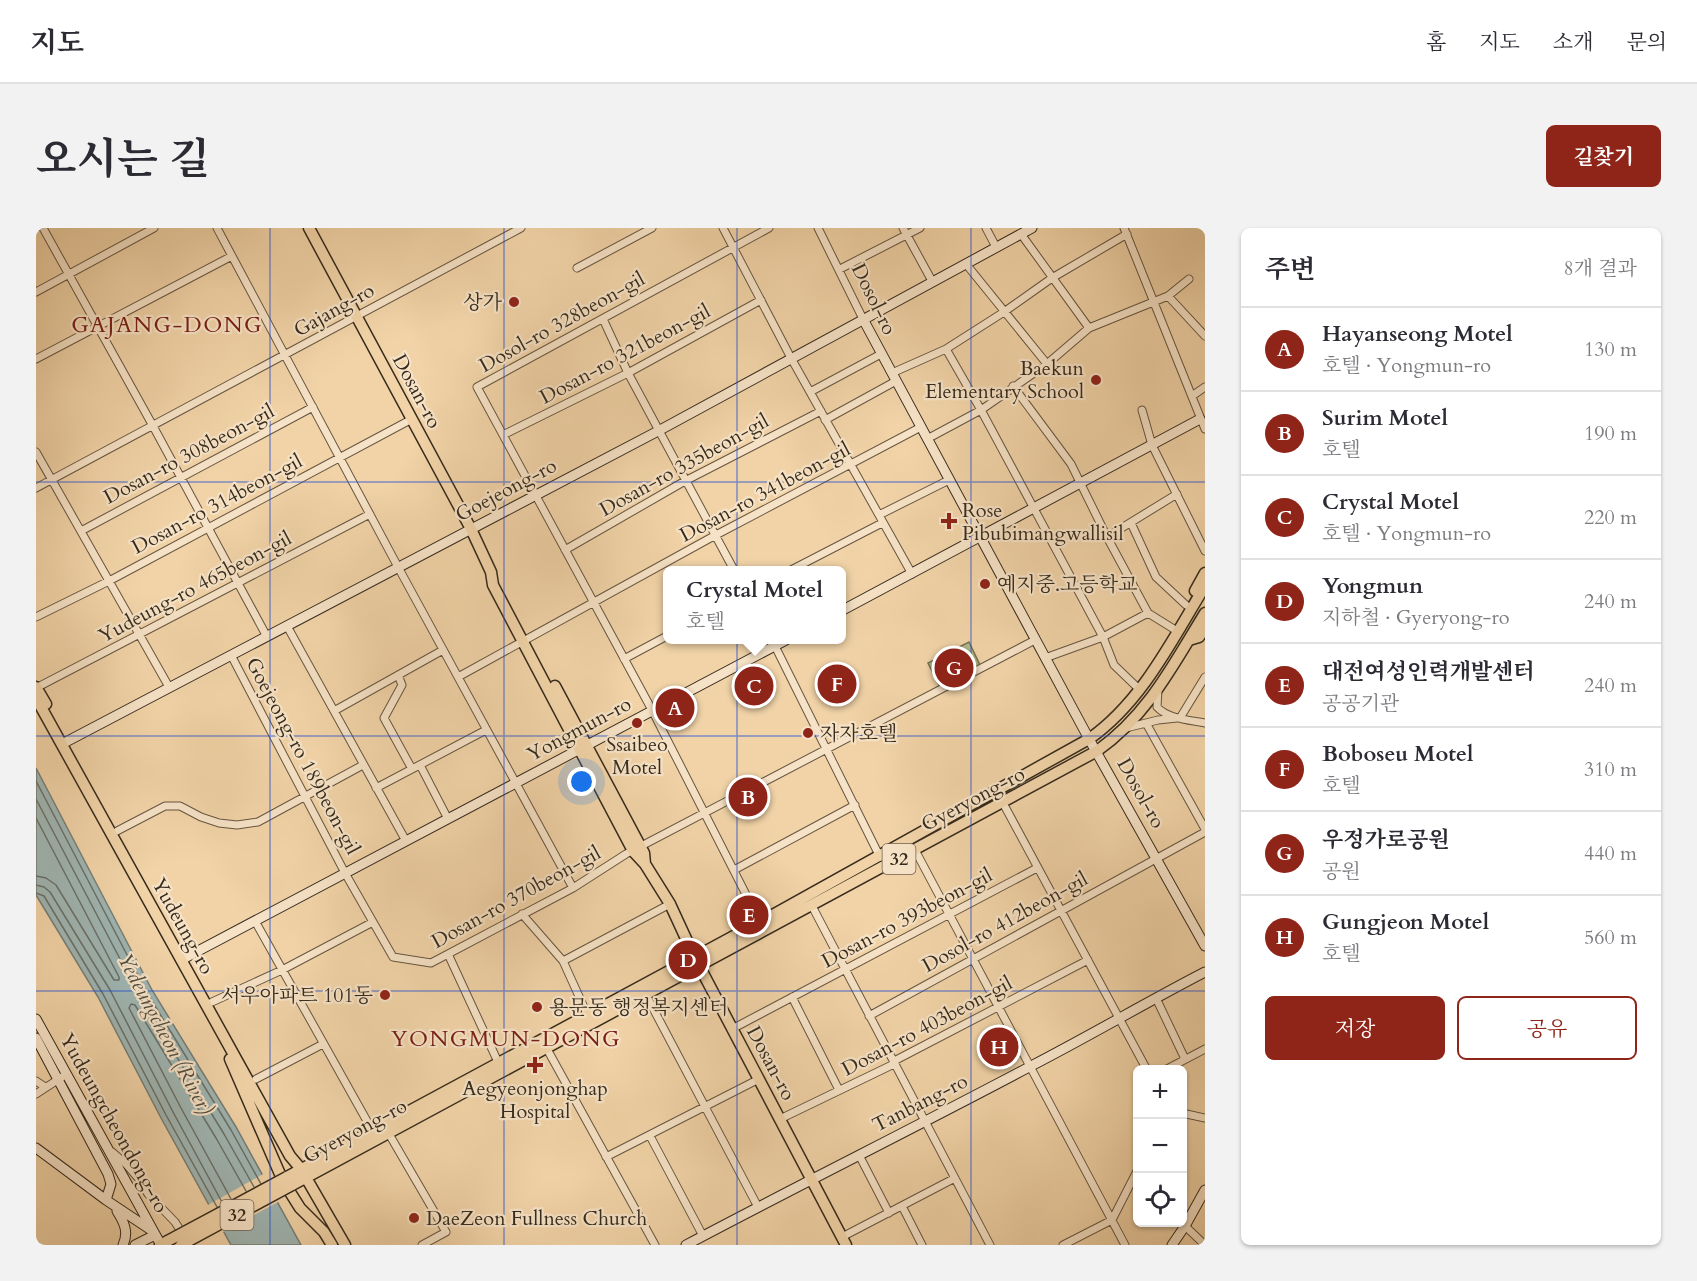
<!DOCTYPE html>
<html lang="ko">
<meta charset="utf-8">
<style>
:root{--surface:#fff;--page:#f2f2f3;--text:#2b2b33;--muted:#7c7c81;--line:#e1e1e2;--accent:#8f2418}
body{margin:0;font-family:Cardo,"Noto Serif KR",serif;background:var(--page);color:var(--text)}
.controls{position:absolute;right:18px;bottom:18px;display:grid;overflow:hidden;border-radius:9px;box-shadow:0 2px 4px #0004}
.controls button{width:54px;height:54px;display:grid;place-items:center;padding:0;border:0;border-bottom:2px solid var(--line);background:var(--surface);color:var(--text);font:30px sans-serif}
.you{position:absolute;left:546px;top:554px;width:21px;height:21px;margin:-15px;border:4px solid #fff;border-radius:50%;background:#1a73e8;box-shadow:0 0 0 9px #1a73e833}
.badge{display:grid;place-items:center;width:39px;height:39px;border-radius:50%;background:var(--accent);color:#fff;font-size:20px;font-weight:700}
.pin{position:absolute;translate:-50% -50%;border:3px solid #fff;box-shadow:0 2px 6px #0006}
.popup{position:absolute;left:627px;top:338px;width:183px;height:78px;box-sizing:border-box;display:grid;place-content:center;border-radius:9px;background:var(--surface);filter:drop-shadow(0 2px 4px #0005);font-size:20px;white-space:nowrap;color:var(--muted)}
.popup b{font-size:22px;color:var(--text)}
.popup::after{content:'';position:absolute;left:50%;top:100%;margin-left:-12px;border:12px solid transparent;border-top-color:var(--surface)}
.list{margin:0;padding:0;list-style:none}
h2{display:flex;justify-content:space-between;align-items:center;height:78px;margin:0;padding:0 24px;font-size:26px}
h2 small{font-size:20px;font-weight:400;color:var(--muted)}
.list li{display:grid;grid-template-columns:39px 1fr auto;gap:18px;align-items:center;box-sizing:border-box;height:84px;padding:0 24px;border-top:2px solid var(--line)}
.list b{display:block;font-size:22px;white-space:nowrap}
.list p{margin:0;font-size:20px;white-space:nowrap;color:var(--muted)}
.list em{font-size:20px;font-style:normal;color:var(--muted)}
.actions{display:flex;gap:12px;padding:18px 24px}
.actions a{flex:1;padding:14px 0;border:2px solid var(--accent);border-radius:9px;text-align:center;font-size:21px;color:var(--accent)}
.actions .main{background:var(--accent);color:#fff}
.icon{flex:none;width:33px;height:33px;fill:none;stroke:currentColor;stroke-width:2;stroke-linecap:round;stroke-linejoin:round}
.map{position:relative;flex:none;width:1169px;height:1017px;overflow:hidden;border-radius:9px}
header{display:flex;align-items:center;gap:36px;box-sizing:border-box;height:84px;padding:0 30px;background:var(--surface);border-bottom:2px solid var(--line)}
header strong{font-size:28px}
nav{display:flex;gap:33px;margin-inline-start:auto;font-size:21px}
.intro{display:flex;align-items:center;justify-content:space-between;box-sizing:border-box;height:144px;padding:0 36px}
h1{margin:0;font-size:42px}
.button{padding:15px 27px;border-radius:9px;background:var(--accent);color:#fff;font-size:21px;font-weight:700}
main{display:flex;gap:36px;padding:0 36px}
aside{flex:1;background:var(--surface);border-radius:9px;box-shadow:0 2px 4px #0004}
.map>svg:first-child{display:block}
.green{fill:#b7bd89;stroke:#767453;stroke-width:1.5}
.water{fill:#9fb5b2;stroke:#757e76;stroke-width:1.5}
.pier{fill:#f1d3a7}
.lines{fill:none;stroke-linecap:round;stroke-linejoin:round}
.shore{stroke:#6a7068;stroke-width:1.5}
.street-casing{stroke:#655540;stroke-width:9}
.secondary-casing{stroke:#362b1d;stroke-width:11}
.primary-casing{stroke:#362b1d;stroke-width:13}
.street{stroke:#f6e2c6;stroke-width:7}
.secondary{stroke:#f6e2c6;stroke-width:9}
.primary{stroke:#f1d3a7;stroke-width:10}
.primary-bridge-casing{stroke:#362b1d;stroke-width:13;stroke-linecap:butt}
.primary-bridge{stroke:#f1d3a7;stroke-width:10}
.grid{fill:none;stroke:#1d4ed8;stroke-width:1.5;stroke-opacity:0.55}
.poi-dot{fill:#8f2418;stroke:#f6e2c6;stroke-width:2}
.labels{text-anchor:middle;dominant-baseline:central;stroke-width:4.5;stroke-linejoin:round;paint-order:stroke}
.shield{fill:#f6e2c6;stroke:#706250;stroke-width:1.5}
.shield-label{font-size:18px;font-weight:bold;fill:#362b1d}
.street-label{font-size:20px;fill:#362b1d;stroke:#f6e2c6}
.poi-label{font-size:20px;fill:#362b1d;stroke:#f6e2c6;text-anchor:start}
.water-label{font-size:21px;font-style:italic;fill:#504e42;stroke:#f6e2c6}
.quarter-label{font-size:22px;letter-spacing:1.5px;fill:#7a1f14;stroke:#f6e2c6}
</style>
<header>
<strong>지도</strong>
<nav><a>홈</a><a>지도</a><a>소개</a><a>문의</a></nav>
</header>
<div class="intro"><h1>오시는 길</h1><a class="button">길찾기</a></div>
<main>
<div class="map">
<svg width="1169" height="1017" viewBox="0 0 1169 1017">
<rect width="100%" height="100%" fill="#f1d3a7"/>
<filter id="stains"><feTurbulence type="fractalNoise" baseFrequency=".00333" numOctaves="4"/><feColorMatrix values="0 0 0 0 .2 0 0 0 0 .09 0 0 0 0 .02 0 0 0 .5 -.17"/></filter>
<radialGradient id="worn" r=".72"><stop offset=".6" stop-color="#630" stop-opacity="0"/><stop offset="1" stop-color="#630" stop-opacity=".3"/></radialGradient>
<path class="green" d="M 933,414 L 944,437 L 941,444 L 904,459 L 892,435 Z"/>
<path class="water" d="M 0,540 L 116,762 L 200,899 L 265,1017 L 195,1017 L 125,890 L 62,769 L 0,667 Z"/>
<path class="pier" d="M 229,945 L 244,973 L 185,1005 L 170,978 Z"/>
<g class="lines">
<path class="shore" d="M 0,553 L 111,765 L 195,902 L 225,956
M 0,571 L 104,769 L 188,906 L 218,959
M 0,590 L 83,749 L 83,752 L 78,752 L 20,657 L 10,650 L 0,648
M 0,657 L 8,659 L 14,664 L 74,762 L 137,884 L 187,976
M 0,665 L 8,668 L 67,766 L 130,887 L 181,979
M 195,971 L 145,880 L 93,780 L 95,776 L 99,777 L 180,910 L 210,963"/>
<defs>
<path id="street" d="M 7,0 L 117,198 L 230,407
M 181,0 L 362,339 L 537,660
M 687,0 L 755,130 L 876,346
M 782,0 L 827,91
M 867,0 L 896,53
M 950,0 L 960,19
M 1088,0 L 1169,201
M 985,6 L 1053,100
M 930,36 L 1011,136
M 541,40 L 616,0
M 804,41 L 884,0
M 0,64 L 118,0
M 1132,68 L 1169,108
M 567,91 L 592,145 L 698,342
M 910,121 L 945,182 L 1067,409 L 1078,437 L 1104,462
M 0,131 L 196,28
M 856,145 L 910,121 L 968,84 L 1016,50 L 1091,6
M 977,158 L 1035,236 L 1071,309 L 1112,385 L 1141,403
M 774,164 L 845,126
M 1156,168 L 1169,159
M 1106,182 L 1116,217 L 1169,323
M 789,192 L 860,153
M 467,207 L 592,145 L 725,72
M 891,211 L 945,182 L 1011,136 L 1053,100 L 1132,68 L 1153,51
M 0,224 L 133,459
M 0,260 L 485,0
M 843,287 L 913,252
M 1095,295 L 1120,349 L 1150,377
M 45,303 L 277,179
M 1071,309 L 1141,266
M 529,322 L 649,253 L 785,183
M 755,342 L 846,295
M 0,389 L 73,353 L 376,191
M 251,398 L 370,613
M 736,412 L 844,629
M 195,427 L 309,645 L 357,729 L 395,735 L 537,660 L 590,626 L 999,412
M 1009,430 L 1067,409 L 1112,385
M 588,431 L 631,408
M 362,447 L 366,457 L 348,490 L 376,541
M 422,449 L 678,308 L 885,199
M 0,460 L 334,286
M 1122,462 L 1121,479 C 1132,491 1154,492 1169,495
M 298,483 L 407,422
M 1144,490 L 1169,449
M 1110,495 L 1169,601
M 1090,500 L 1122,492 L 1141,490
M 384,537 L 412,591
M 340,560 L 450,502
M 967,575 L 1111,842
M 81,603 L 129,578 L 144,578 L 165,589 L 183,595 L 201,597 L 222,594 L 327,537
M 879,622 L 1089,1017
M 698,642 L 819,577
M 776,678 L 954,1017
M 486,686 L 527,733 L 551,786
M 219,693 L 336,902
M 724,694 L 616,482 L 441,159 L 733,0
M 412,726 L 462,834
M 527,733 L 634,676
M 610,767 L 722,979
M 756,769 L 803,862
M 1120,770 L 1149,831
M 176,774 L 246,742 L 337,694
M 833,788 L 1169,604
M 696,801 L 1001,640
M 511,821 L 619,1017
M 1129,842 L 1169,821
M 220,851 L 287,816
M 0,853 L 9,859
M 0,866 L 26,849
M 1146,885 L 1169,890
M 744,891 L 858,836 L 860,832 L 1052,732
M 353,906 L 410,1004 L 386,1017
M 614,908 L 667,1008
M 76,924 L 90,936 L 102,950 L 112,966 L 139,994 L 148,1008
M 823,927 L 853,985
M 570,929 L 723,851
M 866,978 L 886,1017
M 1149,998 L 1169,1017
M 806,1009 L 919,950
M 1027,1017 L 1076,992 L 1102,941"/>
<path id="secondary" d="M 827,91 L 1053,511 L 1169,718
M 805,383 L 1164,191
M 26,516 L 624,202 L 996,0
M 145,732 L 750,412
M 0,791 L 125,1017
M 0,810 L 72,946 L 75,956 L 70,972
M 0,920 L 70,972 L 115,1002
M 81,983 C 88,994 93,1004 87,1017
M 99,1017 L 119,1007
M 650,1017 C 765,956 882,898 997,837 C 1055,807 1111,774 1169,744
M 1136,1017 L 1149,998 L 1169,962"/>
<path id="primary" d="M 273,0 L 435,301 L 455,344 L 457,357 L 597,623 L 609,636 L 634,676 L 658,728 L 810,1017
M 1159,363 L 1169,345
M 1153,412 L 1163,409 L 1169,400
M 519,458 L 608,625 L 609,636
M 0,459 L 10,476
M 0,470 L 254,928 L 265,941 L 309,1017
M 194,831 L 247,953 L 264,980 L 288,1004 L 296,1017
M 251,949 L 724,694 L 1053,511 C 1106,474 1136,412 1169,358
M 256,957 L 1061,523 C 1112,487 1137,437 1169,385
M 124,1017 L 141,1008"/>
</defs>
<use href="#street" class="street-casing"/>
<use href="#secondary" class="secondary-casing"/>
<use href="#primary" class="primary-casing"/>
<use href="#street" class="street"/>
<use href="#secondary" class="secondary"/>
<use href="#primary" class="primary"/>
<defs>
<path id="primary-bridge" d="M 141,1008 L 251,949
M 145,1017 L 256,957"/>
</defs>
<use href="#primary-bridge" class="primary-bridge-casing"/>
<use href="#primary-bridge" class="primary-bridge"/>
</g>
<path class="grid" d="M 234,0 L 234,1017M 468,0 L 468,1017M 701,0 L 701,1017M 935,0 L 935,1017M 0,254 L 1169,254M 0,508 L 1169,508M 0,763 L 1169,763"/>
<g class="poi-dot">
<circle cx="478" cy="74" r="6"/>
<circle cx="1060" cy="152" r="6"/>
<path d="M910 284h6v6h6v6h-6v6h-6v-6h-6v-6h6z"/>
<circle cx="949" cy="356" r="6"/>
<circle cx="601" cy="495" r="6"/>
<circle cx="772" cy="505" r="6"/>
<circle cx="349" cy="767" r="6"/>
<circle cx="501" cy="779" r="6"/>
<path d="M496 828h6v6h6v6h-6v6h-6v-6h-6v-6h6z"/>
<circle cx="378" cy="990" r="6"/>
</g>
<g class="labels">
<g class="shield">
<rect x="846.5" y="616" width="33" height="30" rx="4.5"/>
<rect x="184.5" y="972" width="33" height="30" rx="4.5"/>
</g>
<g class="shield-label">
<text x="863" y="631">32</text>
<text x="201" y="987">32</text>
</g>
<g class="street-label">
<text transform="translate(838 71) rotate(64)">Dosol-ro</text>
<text transform="translate(298 82) rotate(-29)">Gajang-ro</text>
<text transform="translate(526 94) rotate(-29)">Dosol-ro 328beon-gil</text>
<text transform="translate(589 126) rotate(-28)">Dosan-ro 321beon-gil</text>
<text transform="translate(381 163) rotate(62)">Dosan-ro</text>
<text transform="translate(153 226) rotate(-28)">Dosan-ro 308beon-gil</text>
<text transform="translate(648 237) rotate(-29)">Dosan-ro 335beon-gil</text>
<text transform="translate(470 262) rotate(-28)">Goejeong-ro</text>
<text transform="translate(729 264) rotate(-28)">Dosan-ro 341beon-gil</text>
<text transform="translate(181 276) rotate(-28)">Dosan-ro 314beon-gil</text>
<text transform="translate(159 359) rotate(-28)">Yudeung-ro 465beon-gil</text>
<text transform="translate(543 501) rotate(-28)">Yongmun-ro</text>
<text transform="translate(267 528) rotate(62)">Goejeong-ro 189beon-gil</text>
<text transform="translate(1105 565) rotate(61)">Dosol-ro</text>
<text transform="translate(937 571) rotate(-28)">Gyeryong-ro</text>
<text transform="translate(480 669) rotate(-29)">Dosan-ro 370beon-gil</text>
<text transform="translate(871 690) rotate(-28)">Dosan-ro 393beon-gil</text>
<text transform="translate(969 694) rotate(-29)">Dosol-ro 412beon-gil</text>
<text transform="translate(147 698) rotate(61)">Yudeung-ro</text>
<text transform="translate(891 798) rotate(-28)">Dosan-ro 403beon-gil</text>
<text transform="translate(735 835) rotate(62)">Dosan-ro</text>
<text transform="translate(884 875) rotate(-27)">Tanbang-ro</text>
<text transform="translate(78 895) rotate(61)">Yudeungcheondong-ro</text>
<text transform="translate(319 903) rotate(-28)">Gyeryong-ro</text>
</g>
<g class="poi-label">
<text x="466" y="74" text-anchor="end">상가</text>
<text x="1048" y="140" text-anchor="end">Baekun<tspan x="1048" dy="23">Elementary School</tspan></text>
<text x="926" y="282">Rose<tspan x="926" dy="23">Pibubimangwallisil</tspan></text>
<text x="961" y="356">예지중.고등학교</text>
<text x="784" y="505">자자호텔</text>
<text x="601" y="516" text-anchor="middle">Ssaibeo<tspan x="601" dy="23">Motel</tspan></text>
<text x="337" y="767" text-anchor="end">서우아파트 101동</text>
<text x="513" y="779">용문동 행정복지센터</text>
<text x="499" y="860" text-anchor="middle">Aegyeonjonghap<tspan x="499" dy="23">Hospital</tspan></text>
<text x="390" y="990">DaeZeon Fullness Church</text>
</g>
<g class="water-label">
<text transform="translate(129 806) rotate(62)">Yedeungcheon (River)</text>
</g>
<g class="quarter-label">
<text x="131" y="97">GAJANG-DONG</text>
<text x="470" y="811">YONGMUN-DONG</text>
</g>
</g>
<rect width="100%" height="100%" filter="url(#stains)"/>
<rect width="100%" height="100%" fill="url(#worn)"/>
</svg>
<div class="controls">
<button>+</button>
<button>−</button>
<button><svg class="icon" aria-label="locate" viewBox="0 0 24 24"><circle cx="12" cy="12" r="6"/><path d="M12 2v4M12 18v4M2 12h4M18 12h4"/></svg></button>
</div>
<div class="you"></div>
<div class="pin badge" style="left:639px;top:480px">A</div>
<div class="pin badge" style="left:712px;top:569px">B</div>
<div class="pin badge" style="left:718px;top:458px">C</div>
<div class="popup"><b>Crystal Motel</b>호텔</div>
<div class="pin badge" style="left:652px;top:732px">D</div>
<div class="pin badge" style="left:713px;top:687px">E</div>
<div class="pin badge" style="left:801px;top:456px">F</div>
<div class="pin badge" style="left:918px;top:440px">G</div>
<div class="pin badge" style="left:963px;top:819px">H</div>
</div>
<aside>
<h2>주변<small>8개 결과</small></h2>
<ul class="list">
<li><span class="badge">A</span><div><b>Hayanseong Motel</b><p>호텔 · Yongmun-ro</p></div><em>130 m</em></li>
<li><span class="badge">B</span><div><b>Surim Motel</b><p>호텔</p></div><em>190 m</em></li>
<li><span class="badge">C</span><div><b>Crystal Motel</b><p>호텔 · Yongmun-ro</p></div><em>220 m</em></li>
<li><span class="badge">D</span><div><b>Yongmun</b><p>지하철 · Gyeryong-ro</p></div><em>240 m</em></li>
<li><span class="badge">E</span><div><b>대전여성인력개발센터</b><p>공공기관</p></div><em>240 m</em></li>
<li><span class="badge">F</span><div><b>Boboseu Motel</b><p>호텔</p></div><em>310 m</em></li>
<li><span class="badge">G</span><div><b>우정가로공원</b><p>공원</p></div><em>440 m</em></li>
<li><span class="badge">H</span><div><b>Gungjeon Motel</b><p>호텔</p></div><em>560 m</em></li>
</ul>
<div class="actions"><a class="main">저장</a><a>공유</a></div>
</aside>
</main>
